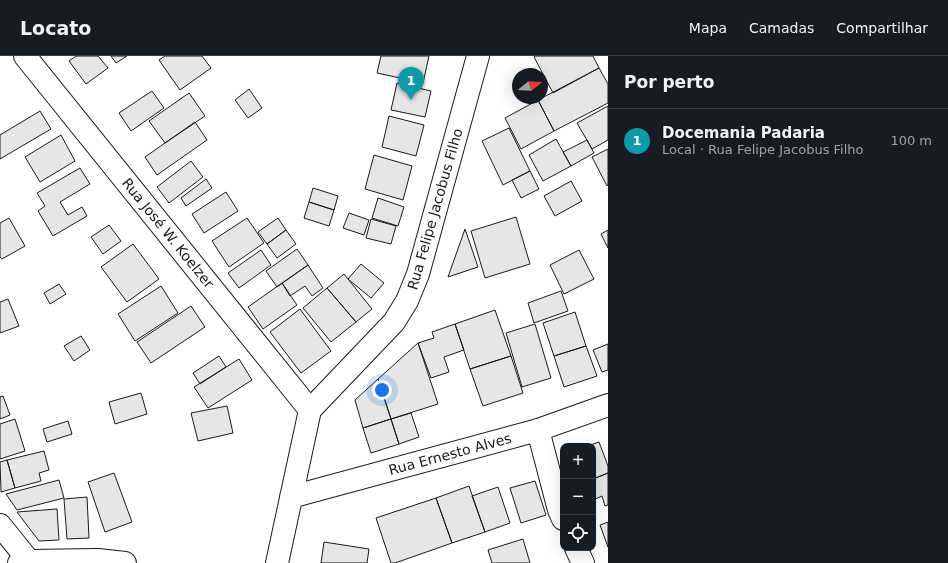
<!DOCTYPE html>
<html lang="pt">
<meta charset="utf-8">
<style>
:root{--surface:#171b24;--page:#242831;--text:#f1f3f6;--muted:#9ea1a6;--line:#363941;--accent:#0f766e}
body{margin:0;font-family:"DejaVu Sans",sans-serif;background:var(--page);color:var(--text)}
.controls{position:absolute;right:12px;bottom:12px;display:grid;overflow:hidden;border-radius:8px;box-shadow:0 4px 16px #0002}
.controls button{width:36px;height:36px;display:grid;place-items:center;padding:0;border:0;border-bottom:1px solid var(--line);background:var(--surface);color:var(--text);font:20px sans-serif}
.compass{position:absolute;left:512px;top:12px;width:36px;height:36px;border-radius:50%;background:var(--surface);box-shadow:0 4px 16px #0002;rotate:72deg}
.you{position:absolute;left:382px;top:334px;width:14px;height:14px;margin:-10px;border:3px solid #fff;border-radius:50%;background:#1a73e8;box-shadow:0 0 0 6px #1a73e833}
.badge{display:grid;place-items:center;width:26px;height:26px;border-radius:50%;background:var(--accent);color:#fff;font-size:13px;font-weight:700}
.pin{position:absolute;translate:-50% -33px;filter:drop-shadow(0 1px 2px #0008)}
.pin::after{content:'';position:absolute;top:21px;width:14px;height:12px;background:inherit;clip-path:polygon(0 0,100% 0,50% 100%)}
.list{margin:0;padding:0;list-style:none}
h2{display:flex;justify-content:space-between;align-items:center;height:52px;margin:0;padding:0 16px;font-size:17px}
h2 small{font-size:13px;font-weight:400;color:var(--muted)}
.list li{display:grid;grid-template-columns:26px 1fr auto;gap:12px;align-items:center;box-sizing:border-box;height:64px;padding:0 16px;border-top:1px solid var(--line)}
.list b{display:block;font-size:15px;white-space:nowrap}
.list p{margin:0;font-size:13px;white-space:nowrap;color:var(--muted)}
.list em{font-size:13px;font-style:normal;color:var(--muted)}
.icon{flex:none;width:22px;height:22px;fill:none;stroke:currentColor;stroke-width:2;stroke-linecap:round;stroke-linejoin:round}
.map{position:relative;flex:none;width:608px;height:507px;overflow:hidden}
header{display:flex;align-items:center;gap:24px;box-sizing:border-box;height:56px;padding:0 20px;background:var(--surface);border-bottom:1px solid var(--line)}
header strong{font-size:19px}
nav{display:flex;gap:22px;margin-inline-start:auto;font-size:14px}
main{display:flex}
aside{flex:1;background:var(--surface)}
.map>svg:first-child{display:block}
.building{fill:#e6e6e6;stroke:#1a1a1a}
.lines{fill:none;stroke-linecap:round;stroke-linejoin:round}
.minor-casing{stroke:#1a1a1a;stroke-width:24}
.major-casing{stroke:#1a1a1a;stroke-width:24}
.minor{stroke:#fff;stroke-width:22}
.major{stroke:#fff;stroke-width:22}
.labels{text-anchor:middle;dominant-baseline:central;stroke-width:3;stroke-linejoin:round;paint-order:stroke}
.street-label{font-size:14px;fill:#1a1a1a;stroke:#fff}
</style>
<header>
<strong>Locato</strong>
<nav><a>Mapa</a><a>Camadas</a><a>Compartilhar</a></nav>
</header>
<main>
<div class="map">
<svg width="608" height="507" viewBox="0 0 608 507">
<rect width="100%" height="100%" fill="#fff"/>
<path class="building" d="M 76,0 L 98,0 L 108,12 L 86,28 L 69,5 Z
M 111,0 L 127,0 L 116,7 Z
M 165,0 L 202,0 L 211,12 L 180,34 L 159,4 Z
M 381,0 L 429,0 L 423,27 L 377,17 Z
M 535,0 L 593,0 L 599,12 L 553,37 L 534,1 Z
M 599,12 L 608,28 L 608,47 L 554,75 L 538,44 Z
M 397,27 L 431,35 L 425,61 L 391,54 Z
M 249,33 L 262,52 L 248,62 L 235,44 Z
M 152,35 L 164,52 L 131,75 L 119,57 Z
M 189,37 L 205,60 L 165,87 L 149,65 Z
M 538,44 L 554,75 L 521,93 L 505,62 Z
M 608,50 L 608,84 L 592,93 L 577,67 Z
M 40,55 L 51,73 L 0,103 L 0,79 Z
M 389,60 L 424,69 L 416,100 L 382,91 Z
M 195,66 L 207,84 L 157,119 L 145,101 Z
M 509,72 L 530,115 L 503,129 L 482,85 Z
M 61,79 L 75,105 L 40,126 L 25,101 Z
M 556,83 L 571,110 L 543,125 L 529,99 Z
M 587,84 L 594,97 L 571,110 L 563,96 Z
M 608,93 L 608,129 L 607,130 L 592,101 Z
M 374,99 L 412,110 L 403,144 L 365,133 Z
M 191,105 L 203,121 L 169,147 L 157,131 Z
M 80,112 L 90,128 L 60,146 L 68,159 L 82,151 L 87,160 L 53,180 L 38,155 L 45,150 L 37,137 Z
M 530,115 L 539,133 L 521,142 L 512,124 Z
M 206,123 L 212,132 L 186,150 L 181,142 Z
M 571,125 L 582,145 L 555,160 L 544,140 Z
M 313,132 L 338,140 L 334,154 L 309,146 Z
M 226,136 L 238,155 L 204,177 L 192,158 Z
M 378,142 L 404,151 L 398,170 L 372,162 Z
M 309,146 L 334,154 L 329,170 L 304,162 Z
M 349,157 L 369,164 L 364,179 L 343,172 Z
M 516,161 L 530,208 L 485,222 L 471,175 Z
M 9,162 L 25,190 L 2,203 L 0,201 L 0,167 Z
M 247,162 L 264,187 L 229,211 L 212,185 Z
M 278,162 L 286,174 L 267,188 L 258,176 Z
M 371,163 L 396,170 L 391,188 L 366,182 Z
M 109,169 L 121,185 L 103,198 L 91,181 Z
M 465,173 L 478,211 L 448,221 Z
M 286,174 L 296,188 L 277,202 L 267,188 Z
M 608,174 L 608,192 L 601,178 Z
M 133,188 L 159,223 L 127,246 L 101,211 Z
M 297,193 L 308,209 L 277,231 L 266,215 Z
M 261,194 L 271,209 L 239,232 L 228,217 Z
M 579,194 L 594,223 L 564,238 L 550,209 Z
M 361,208 L 384,227 L 371,242 L 348,223 Z
M 308,209 L 323,232 L 312,240 L 305,230 L 290,240 L 282,227 Z
M 344,218 L 372,253 L 356,266 L 327,232 Z
M 282,227 L 297,249 L 263,273 L 248,251 Z
M 59,228 L 66,238 L 50,248 L 44,237 Z
M 161,230 L 178,257 L 135,285 L 118,258 Z
M 327,232 L 356,266 L 331,286 L 303,252 Z
M 561,235 L 568,255 L 534,267 L 528,247 Z
M 8,243 L 19,270 L 0,277 L 0,246 Z
M 191,250 L 205,271 L 151,307 L 137,286 Z
M 300,253 L 331,295 L 301,317 L 270,276 Z
M 495,254 L 511,300 L 470,313 L 455,268 Z
M 575,256 L 586,290 L 554,300 L 543,267 Z
M 455,268 L 464,294 L 444,301 L 449,316 L 431,322 L 418,287 L 434,282 L 432,276 Z
M 535,268 L 551,322 L 522,331 L 506,277 Z
M 81,280 L 90,294 L 74,305 L 64,290 Z
M 418,287 L 438,348 L 391,363 L 378,323 Z
M 608,288 L 608,314 L 602,316 L 593,294 Z
M 586,290 L 597,320 L 564,331 L 554,300 Z
M 219,300 L 226,311 L 200,328 L 193,317 Z
M 511,300 L 523,337 L 483,350 L 470,313 Z
M 239,303 L 252,324 L 208,352 L 194,331 Z
M 378,323 L 391,363 L 363,372 L 355,344 Z
M 141,337 L 147,358 L 115,368 L 109,346 Z
M 3,340 L 10,359 L 0,363 L 0,341 Z
M 227,350 L 233,377 L 198,385 L 191,357 Z
M 411,357 L 419,381 L 399,388 L 391,363 Z
M 15,363 L 25,395 L 0,403 L 0,368 Z
M 391,363 L 399,388 L 371,397 L 363,372 Z
M 68,365 L 72,378 L 47,386 L 43,373 Z
M 599,386 L 608,410 L 608,417 L 593,423 L 593,390 L 587,390 Z
M 44,395 L 49,414 L 39,417 L 41,425 L 15,432 L 7,404 Z
M 7,404 L 15,432 L 1,436 L 0,406 Z
M 114,417 L 132,466 L 105,476 L 88,426 Z
M 608,417 L 608,449 L 605,450 L 602,440 L 593,444 L 593,423 Z
M 59,424 L 64,442 L 17,454 L 6,438 Z
M 535,425 L 546,459 L 521,467 L 510,432 Z
M 469,430 L 485,476 L 452,487 L 436,442 Z
M 498,431 L 510,467 L 485,476 L 472,440 Z
M 87,441 L 89,482 L 67,483 L 64,443 Z
M 436,442 L 452,487 L 395,507 L 391,507 L 376,462 Z
M 57,453 L 59,484 L 39,485 L 17,456 Z
M 608,466 L 608,491 L 600,469 Z
M 523,483 L 530,507 L 492,507 L 488,494 Z
M 324,486 L 369,493 L 367,507 L 321,507 Z"/>
<g class="lines">
<defs>
<path id="minor" d="M 25,0 L 310,354
M 538,374 L 559,454 L 563,463
M 0,469 L 29,505
M 576,492 L 583,507
M 19,507 L 29,505 L 98,504 L 125,507"/>
<path id="major" d="M 291,441 L 538,374 L 608,349
M 277,507 L 310,354 L 394,266 L 407,245 L 418,218 L 478,0"/>
</defs>
<use href="#minor" class="minor-casing"/>
<use href="#major" class="major-casing"/>
<use href="#minor" class="minor"/>
<use href="#major" class="major"/>
</g>
<g class="labels">
<g class="street-label">
<text transform="translate(435 153) rotate(-74)">Rua Felipe Jacobus Filho</text>
<text transform="translate(168 177) rotate(51)">Rua José W. Koelzer</text>
<text transform="translate(450 398) rotate(-15)">Rua Ernesto Alves</text>
</g>
</g>
</svg>
<div class="controls">
<button>+</button>
<button>−</button>
<button><svg class="icon" aria-label="locate" viewBox="0 0 24 24"><circle cx="12" cy="12" r="6"/><path d="M12 2v4M12 18v4M2 12h4M18 12h4"/></svg></button>
</div>
<svg class="compass" viewBox="-18 -18 36 36"><path d="M0-13l5 13h-10z" fill="#e53935"/><path d="M0 13l5-13h-10z" fill="#9ea1a6"/></svg>
<div class="you"></div>
<div class="pin badge" style="left:411px;top:44px;background:#0f9aa8">1</div>
</div>
<aside>
<h2>Por perto<small></small></h2>
<ul class="list">
<li><span class="badge" style="background:#0f9aa8">1</span><div><b>Docemania Padaria</b><p>Local · Rua Felipe Jacobus Filho</p></div><em>100 m</em></li>
</ul>
</aside>
</main>
